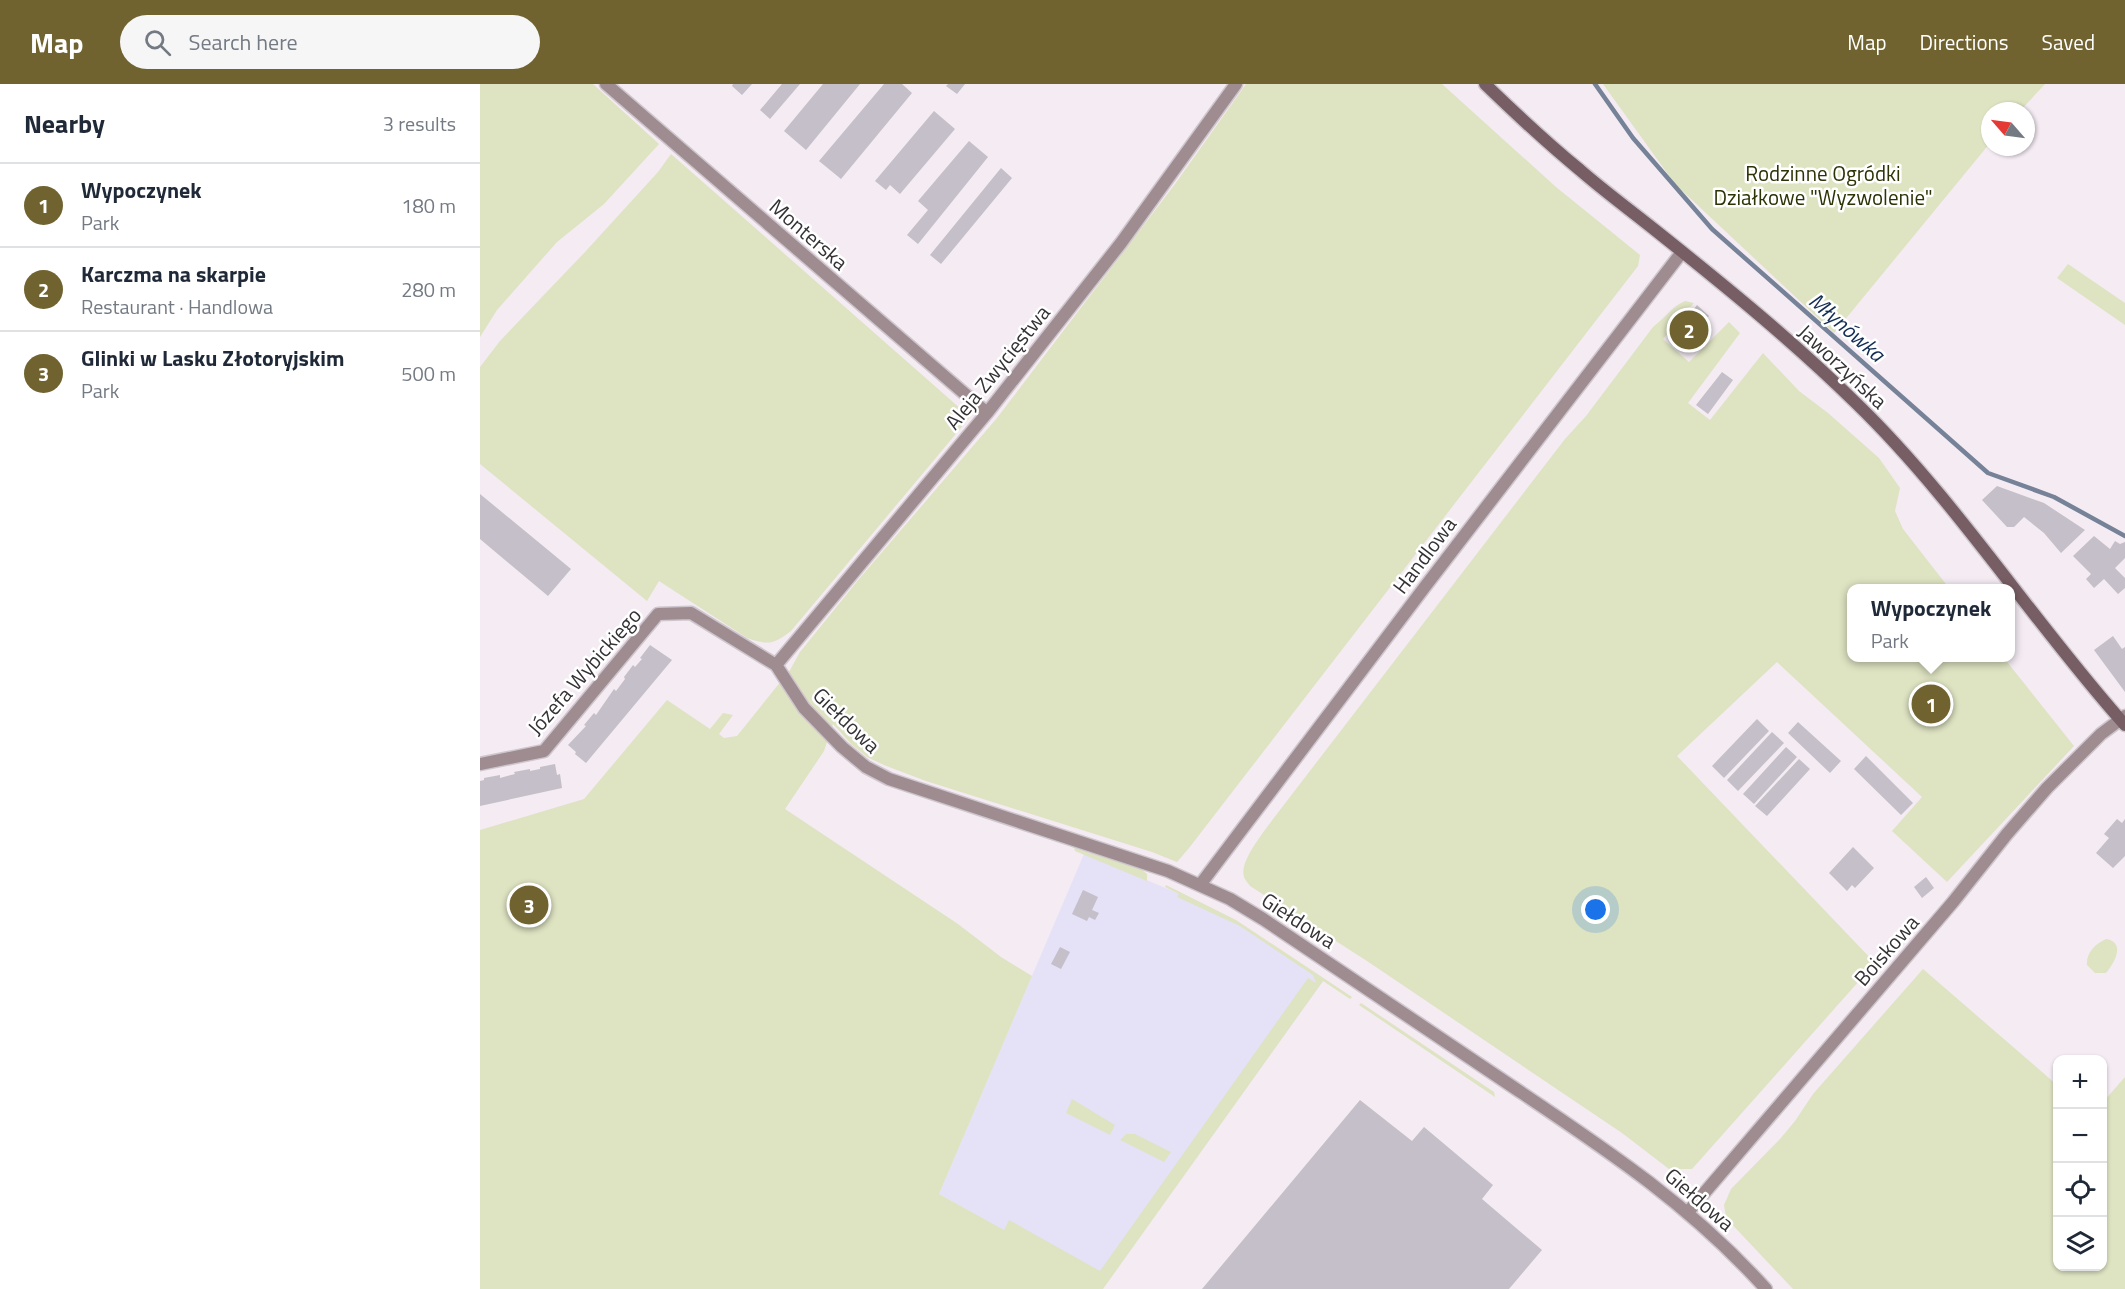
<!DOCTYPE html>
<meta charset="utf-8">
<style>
:root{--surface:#fff;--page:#f6f6f7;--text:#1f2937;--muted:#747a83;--line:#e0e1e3;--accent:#706330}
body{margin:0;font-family:"Titillium Web",sans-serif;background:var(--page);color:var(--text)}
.controls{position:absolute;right:18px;bottom:18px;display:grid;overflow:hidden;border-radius:12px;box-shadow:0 2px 4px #0004}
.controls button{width:54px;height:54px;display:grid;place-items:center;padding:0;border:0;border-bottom:2px solid var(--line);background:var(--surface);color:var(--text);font:30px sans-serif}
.compass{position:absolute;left:1501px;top:18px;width:54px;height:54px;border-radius:50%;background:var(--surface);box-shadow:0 2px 4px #0004;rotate:298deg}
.you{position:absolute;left:1116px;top:826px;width:21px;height:21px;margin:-15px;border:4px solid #fff;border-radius:50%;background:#1a73e8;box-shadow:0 0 0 9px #1a73e833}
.badge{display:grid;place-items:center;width:39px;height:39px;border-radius:50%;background:var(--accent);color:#fff;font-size:20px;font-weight:700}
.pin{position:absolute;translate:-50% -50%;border:3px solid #fff;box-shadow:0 2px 6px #0006}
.popup{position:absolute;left:1367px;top:500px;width:168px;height:78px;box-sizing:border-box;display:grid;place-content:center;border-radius:12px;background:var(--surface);filter:drop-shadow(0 2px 4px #0005);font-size:20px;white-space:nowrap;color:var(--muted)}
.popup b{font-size:22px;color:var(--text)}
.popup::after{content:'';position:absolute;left:50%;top:100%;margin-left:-12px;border:12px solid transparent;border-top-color:var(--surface)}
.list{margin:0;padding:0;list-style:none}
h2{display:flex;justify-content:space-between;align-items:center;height:78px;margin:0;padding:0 24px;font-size:26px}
h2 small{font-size:20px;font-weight:400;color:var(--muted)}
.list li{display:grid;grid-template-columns:39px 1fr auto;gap:18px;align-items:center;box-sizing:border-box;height:84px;padding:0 24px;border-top:2px solid var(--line)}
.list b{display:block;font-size:22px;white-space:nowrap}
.list p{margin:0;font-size:20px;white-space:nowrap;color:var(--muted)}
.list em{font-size:20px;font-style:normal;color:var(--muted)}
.icon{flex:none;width:33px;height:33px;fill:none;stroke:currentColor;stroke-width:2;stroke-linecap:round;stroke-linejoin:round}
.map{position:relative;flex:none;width:1645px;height:1205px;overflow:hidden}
header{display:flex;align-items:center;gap:36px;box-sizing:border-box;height:84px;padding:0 30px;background:var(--accent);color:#fff}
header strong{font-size:28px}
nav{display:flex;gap:33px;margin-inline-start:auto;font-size:21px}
.search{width:420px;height:54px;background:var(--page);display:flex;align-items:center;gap:15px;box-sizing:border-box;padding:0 21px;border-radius:33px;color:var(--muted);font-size:22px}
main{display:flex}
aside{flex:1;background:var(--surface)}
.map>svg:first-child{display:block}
.commercial{fill:#e5e1f7}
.green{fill:#dee3c2}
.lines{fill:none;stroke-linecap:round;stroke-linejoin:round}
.stream{stroke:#758298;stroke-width:4.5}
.building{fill:#c4bfc8}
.street-casing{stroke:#cec6cd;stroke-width:15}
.secondary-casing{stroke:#cec6cd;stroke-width:15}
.street{stroke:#9e8c90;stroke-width:12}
.secondary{stroke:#775e64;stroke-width:12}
.labels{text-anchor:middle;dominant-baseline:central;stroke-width:5;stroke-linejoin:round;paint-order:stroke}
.park-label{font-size:21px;fill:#2e3306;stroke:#fff}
.street-label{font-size:21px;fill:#353235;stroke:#fff}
.water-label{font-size:22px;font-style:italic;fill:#122d55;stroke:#fff}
</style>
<header>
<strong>Map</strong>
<div class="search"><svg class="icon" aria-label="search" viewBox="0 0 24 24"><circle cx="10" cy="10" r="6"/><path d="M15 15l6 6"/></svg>Search here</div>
<nav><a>Map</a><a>Directions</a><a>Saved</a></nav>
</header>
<main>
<aside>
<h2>Nearby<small>3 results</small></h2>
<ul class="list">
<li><span class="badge">1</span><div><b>Wypoczynek</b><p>Park</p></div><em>180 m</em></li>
<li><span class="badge">2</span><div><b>Karczma na skarpie</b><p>Restaurant · Handlowa</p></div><em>280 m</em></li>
<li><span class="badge">3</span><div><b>Glinki w Lasku Złotoryjskim</b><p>Park</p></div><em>500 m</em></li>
</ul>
</aside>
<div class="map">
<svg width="1645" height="1205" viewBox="0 0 1645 1205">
<rect width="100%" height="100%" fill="#f4ebf3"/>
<path class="commercial" d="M 604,770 L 719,818 L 752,836 L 844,896 L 623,1202 L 459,1110 Z"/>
<path class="green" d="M 0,0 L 113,0 L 179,60 L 124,120 L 77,158 L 17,226 L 0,253 Z
M 766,0 L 962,0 L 1076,103 L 1160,171 L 1158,182 L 709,764 L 697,778 L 672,768 L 446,697 L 404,681 L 387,673 L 371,660 L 353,640 L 344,667 L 305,725 L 478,840 L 521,873 L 552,892 L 459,1110 L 524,1146 L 529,1136 L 620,1187 L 828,894 L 836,899 L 833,891 L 760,842 L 697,813 L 699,810 L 685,803 L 686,801 L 756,836 L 872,913 L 870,915 L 843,897 L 623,1205 L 0,1205 L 0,746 L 104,715 L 187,616 L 230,645 L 243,629 L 253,631 L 239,650 L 244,654 L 257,652 L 310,586 L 320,568 L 379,495 L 517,334 L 695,100 Z
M 1123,0 L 1565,0 L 1540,27 L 1510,27 L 1510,59 L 1354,249 L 1195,100 Z
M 191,70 L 490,333 L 311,547 C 293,561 288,561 267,554 L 179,497 L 167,517 L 0,380 L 0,283 L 20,257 L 105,168 L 178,88 Z
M 1588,180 L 1645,219 L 1645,241 L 1577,194 Z
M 1205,217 L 1214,219 L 1183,255 L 1209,278 L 1249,238 L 1260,249 L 1208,319 L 1230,336 L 1283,269 L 1319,307 L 1348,329 L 1399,374 L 1420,404 L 1415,427 L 1423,445 L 1469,504 L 1372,504 L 1372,574 L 1524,574 L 1594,662 L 1467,798 L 1412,747 L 1442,713 L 1297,578 L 1197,672 L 1395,879 L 1212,1085 L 1189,1085 L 1142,1049 L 887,877 L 770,802 C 768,799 765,796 764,793 C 759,777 784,748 793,735 L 1085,355 L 1106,332 L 1173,243 C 1185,234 1191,223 1205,217 Z
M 594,764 L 661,785 L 667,790 L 667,797 L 595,767 Z
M 1626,855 C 1645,858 1636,877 1626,889 L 1615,889 L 1607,881 C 1606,869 1615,860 1626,855 Z
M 1443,885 L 1577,1001 L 1578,1182 L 1622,1182 L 1623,1018 L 1645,993 L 1645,1205 L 1313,1205 L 1246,1134 L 1244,1121 L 1251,1105 L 1300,1055 L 1315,1037 L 1333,1010 Z
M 881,919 L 1014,1008 L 1015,1013 L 879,921 Z
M 592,1015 L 635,1041 L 630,1051 L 586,1029 Z
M 646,1050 L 655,1050 L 691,1068 L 684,1078 L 640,1056 Z"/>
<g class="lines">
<path class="stream" d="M 1115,0 L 1153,54 L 1232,145 L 1508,389 L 1574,413 L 1645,452"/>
</g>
<path class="building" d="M 253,0 L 272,0 L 262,11 L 252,2 Z
M 302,0 L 320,0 L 290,35 L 280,26 Z
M 343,0 L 380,0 L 326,66 L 304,47 Z
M 404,0 L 422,0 L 432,9 L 361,95 L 339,77 Z
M 468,0 L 485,0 L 477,10 L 466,2 Z
M 454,27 L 475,45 L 420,110 L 410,101 L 406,106 L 395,97 Z
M 489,57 L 508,73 L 438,160 L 427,151 L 448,126 L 438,117 Z
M 521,84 L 532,94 L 461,180 L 450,171 Z
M 1217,221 L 1229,232 L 1221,240 L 1210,230 Z
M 1209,231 L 1228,248 L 1212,265 L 1194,248 Z
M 1242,288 L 1253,296 L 1228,330 L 1216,321 Z
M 1517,402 L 1564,419 L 1605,446 L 1581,469 L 1564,449 L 1544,433 L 1534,443 L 1527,443 L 1502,416 Z
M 0,410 L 91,485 L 68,512 L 0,455 Z
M 1614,452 L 1630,465 L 1635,457 L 1640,460 L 1645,458 L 1645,474 L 1635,484 L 1645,494 L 1645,504 L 1638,510 L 1624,495 L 1614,504 L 1606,495 L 1611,490 L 1593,472 Z
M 1633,552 L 1642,565 L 1645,563 L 1645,608 L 1614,566 Z
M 170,561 L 192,576 L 106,679 L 95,670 L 96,668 L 88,661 L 106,642 L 104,641 L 114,629 L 116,631 L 134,605 L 136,607 L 145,595 L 144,593 L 153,581 L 155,583 L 162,575 L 160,574 Z
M 1277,635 L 1289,647 L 1244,694 L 1232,682 Z
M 1318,638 L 1361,677 L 1350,689 L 1308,649 Z
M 1292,648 L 1304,659 L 1258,707 L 1247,696 Z
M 1306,663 L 1317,673 L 1274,720 L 1263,710 Z
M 1386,672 L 1433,719 L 1421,731 L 1374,685 Z
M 1319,675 L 1330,685 L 1287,732 L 1275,722 Z
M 75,680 L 77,691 L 80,690 L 82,704 L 0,722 L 0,697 L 4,696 L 4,694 L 20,691 L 20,694 L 35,690 L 34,688 L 50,685 L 50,687 L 60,685 L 60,683 Z
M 1637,735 L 1642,739 L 1645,735 L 1645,772 L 1633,784 L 1616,769 L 1629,754 L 1624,750 Z
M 1373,763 L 1394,784 L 1375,804 L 1372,801 L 1367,807 L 1349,789 Z
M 1446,793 L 1454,804 L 1442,814 L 1434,803 Z
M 603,806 L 618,813 L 612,826 L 619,829 L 615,836 L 609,833 L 607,837 L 592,830 Z
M 580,863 L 590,868 L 581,885 L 571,880 Z
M 880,1016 L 932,1057 L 944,1043 L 1013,1101 L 1002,1115 L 1062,1166 L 1029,1205 L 722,1205 Z"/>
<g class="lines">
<defs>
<path id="street" d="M 126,0 L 507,329
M 296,581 L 507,329 L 641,159 L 756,0
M 0,680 L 64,667 L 178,530 L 211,529 L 296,581 L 324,624 L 362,663 L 386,683 L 409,695 L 688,787 L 750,815 L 783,835 C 868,893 954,949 1039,1007 C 1130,1068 1211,1122 1286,1205
M 720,801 L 944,504 L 1202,168
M 1208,1128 L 1473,818 L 1527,750 L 1567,704 L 1621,650 L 1645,632"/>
<path id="secondary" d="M 1005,0 C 1036,30 1067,59 1100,86 C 1124,107 1150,126 1175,146 C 1244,201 1313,257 1376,319 C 1477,417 1552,537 1645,641"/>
</defs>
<use href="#street" class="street-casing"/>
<use href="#secondary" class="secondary-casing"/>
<use href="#street" class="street"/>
<use href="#secondary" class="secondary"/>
</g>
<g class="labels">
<g class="park-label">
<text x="1343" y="89">Rodzinne Ogródki<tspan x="1343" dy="24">Działkowe "Wyzwolenie"</tspan></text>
</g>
<g class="street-label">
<text transform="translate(329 150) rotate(41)">Monterska</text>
<text transform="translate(1363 282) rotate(43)">Jaworzyńska</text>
<text transform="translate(517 283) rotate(-51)">Aleja Zwycięstwa</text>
<text transform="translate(944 471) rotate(-53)">Handlowa</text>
<text transform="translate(104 587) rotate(-49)">Józefa Wybickiego</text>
<text transform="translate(367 636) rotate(44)">Giełdowa</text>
<text transform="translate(819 836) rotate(33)">Giełdowa</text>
<text transform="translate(1406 866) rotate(-49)">Boiskowa</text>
<text transform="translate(1220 1115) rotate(41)">Giełdowa</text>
</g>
<g class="water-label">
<text transform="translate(1367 243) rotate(41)">Młynówka</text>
</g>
</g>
</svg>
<div class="controls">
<button>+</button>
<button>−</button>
<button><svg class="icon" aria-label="locate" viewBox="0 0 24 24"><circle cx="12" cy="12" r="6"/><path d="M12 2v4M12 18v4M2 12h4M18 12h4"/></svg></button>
<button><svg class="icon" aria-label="layers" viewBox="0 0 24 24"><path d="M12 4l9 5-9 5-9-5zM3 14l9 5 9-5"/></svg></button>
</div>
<svg class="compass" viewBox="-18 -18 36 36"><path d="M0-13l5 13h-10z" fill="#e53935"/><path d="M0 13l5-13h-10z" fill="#747a83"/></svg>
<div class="you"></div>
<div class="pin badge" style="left:1451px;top:620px">1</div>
<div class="popup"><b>Wypoczynek</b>Park</div>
<div class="pin badge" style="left:1209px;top:246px">2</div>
<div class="pin badge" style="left:49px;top:821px">3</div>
</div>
</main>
